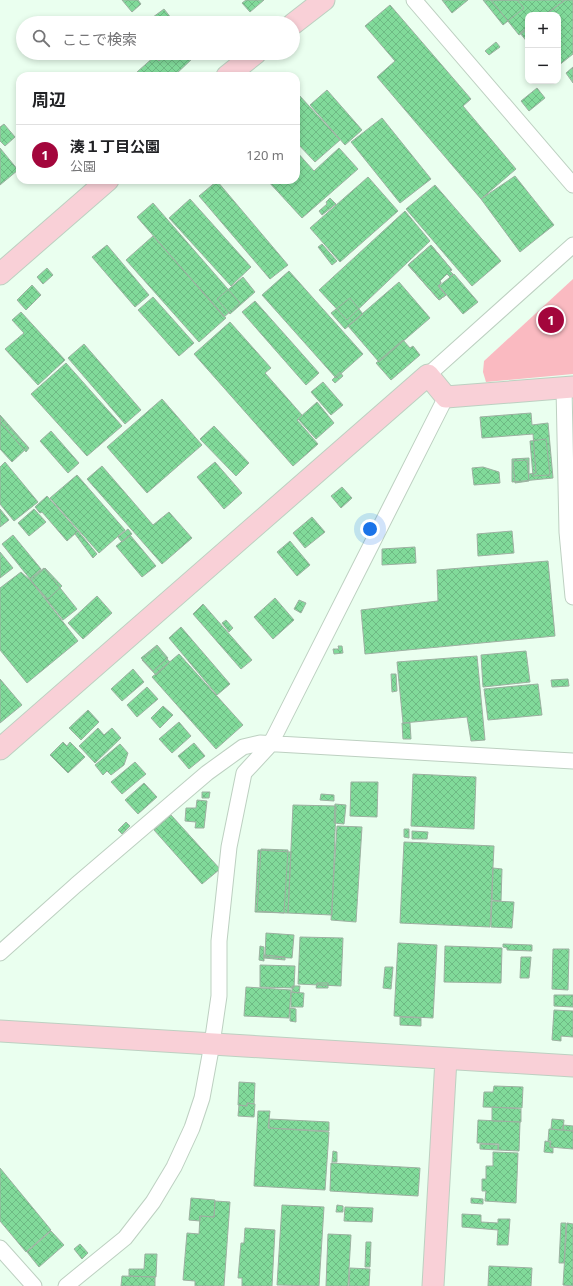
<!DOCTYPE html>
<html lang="ja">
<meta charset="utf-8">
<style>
:root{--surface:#fff;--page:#f2f2f2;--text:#202124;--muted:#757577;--line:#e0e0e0;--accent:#a3063c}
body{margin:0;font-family:"Noto Sans","Noto Sans JP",sans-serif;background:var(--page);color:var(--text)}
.controls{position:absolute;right:12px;top:12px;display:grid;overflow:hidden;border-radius:8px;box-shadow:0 2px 6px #0003}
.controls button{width:36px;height:36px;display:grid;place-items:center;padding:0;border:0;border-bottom:1px solid var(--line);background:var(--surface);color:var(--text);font:20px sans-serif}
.you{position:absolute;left:370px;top:529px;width:14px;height:14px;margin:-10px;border:3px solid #fff;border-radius:50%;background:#1a73e8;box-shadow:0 0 0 6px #1a73e833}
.badge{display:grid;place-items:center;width:26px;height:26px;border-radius:50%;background:var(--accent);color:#fff;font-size:13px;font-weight:700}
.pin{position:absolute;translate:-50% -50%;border:2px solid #fff;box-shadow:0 1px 4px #0006}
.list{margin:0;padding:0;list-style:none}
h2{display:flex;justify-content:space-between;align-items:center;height:52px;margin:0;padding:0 16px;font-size:17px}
h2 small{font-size:13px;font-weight:400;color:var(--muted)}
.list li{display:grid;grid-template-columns:26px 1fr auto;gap:12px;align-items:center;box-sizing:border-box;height:60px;padding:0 16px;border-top:1px solid var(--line)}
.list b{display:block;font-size:15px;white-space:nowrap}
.list p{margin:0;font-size:13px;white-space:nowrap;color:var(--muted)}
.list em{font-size:13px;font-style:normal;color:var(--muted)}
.icon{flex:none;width:22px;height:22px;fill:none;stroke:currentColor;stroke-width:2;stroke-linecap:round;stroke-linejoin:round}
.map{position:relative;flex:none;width:573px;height:1286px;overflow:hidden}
.search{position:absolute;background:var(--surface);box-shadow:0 2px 6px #0003;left:16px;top:16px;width:284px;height:44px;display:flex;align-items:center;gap:10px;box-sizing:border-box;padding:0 14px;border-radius:22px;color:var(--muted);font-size:15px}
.panel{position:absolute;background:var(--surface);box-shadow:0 2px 6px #0003;left:16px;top:72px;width:284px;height:112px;border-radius:12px}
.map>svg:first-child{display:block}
.park{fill:#fabac1}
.building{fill:url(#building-cross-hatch);stroke:#9db0a1}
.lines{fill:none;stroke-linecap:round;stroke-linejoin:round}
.street-casing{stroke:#bdd0c1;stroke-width:17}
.secondary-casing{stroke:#bdd0c1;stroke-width:23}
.street{stroke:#fff;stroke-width:15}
.secondary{stroke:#f9d0d7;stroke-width:21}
</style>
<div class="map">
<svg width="573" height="1286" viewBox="0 0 573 1286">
<defs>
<pattern id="building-cross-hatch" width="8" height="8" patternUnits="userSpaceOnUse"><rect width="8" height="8" fill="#81da9a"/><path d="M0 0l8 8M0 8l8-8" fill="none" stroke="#6eba84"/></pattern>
</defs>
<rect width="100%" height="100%" fill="#eaffef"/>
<path class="park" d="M 573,279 L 573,374 L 486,382 L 483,372 L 484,361 Z"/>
<path class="building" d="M 122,0 L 138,0 L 141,4 L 132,12 Z
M 246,0 L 264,0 L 250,12 L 242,3 Z
M 442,0 L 468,0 L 452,13 Z
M 483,0 L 517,0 L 524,8 L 503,25 Z
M 491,0 L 565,0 L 545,15 L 528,15 L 528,29 L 519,35 Z
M 565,0 L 573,0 L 573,54 L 558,66 L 558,15 L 545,15 Z
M 390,5 L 471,99 L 463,106 L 516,169 L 481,199 L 377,77 L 395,61 L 365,26 Z
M 164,9 L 175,23 L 145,23 Z
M 527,28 L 528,30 L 528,43 L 520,33 Z
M 496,42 L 500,47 L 489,55 L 485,51 Z
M 168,53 L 191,53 L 194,57 L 174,76 L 141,76 L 137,72 L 155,56 L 159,61 Z
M 573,67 L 573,83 L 566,73 Z
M 537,88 L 545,98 L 529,111 L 521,101 Z
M 327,90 L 362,130 L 345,145 L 310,105 Z
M 299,95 L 340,140 L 315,162 L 296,142 L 296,98 Z
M 382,118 L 431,179 L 400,203 L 351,142 Z
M 4,124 L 15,137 L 5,146 L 0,141 L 0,127 Z
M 0,148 L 18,170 L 0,185 Z
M 339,148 L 358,169 L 302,218 L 267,180 L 296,180 L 296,151 L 314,171 Z
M 515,176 L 554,225 L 520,252 L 481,199 Z
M 368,177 L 398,211 L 340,262 L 310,228 Z
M 217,181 L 288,265 L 270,279 L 199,196 Z
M 435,185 L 501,261 L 472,286 L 406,209 Z
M 330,198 L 336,204 L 322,215 L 319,211 L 327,204 L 326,202 Z
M 190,199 L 251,267 L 231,286 L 169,218 Z
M 153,203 L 240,303 L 224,317 L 137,217 Z
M 405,211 L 430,241 L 347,320 L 319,290 Z
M 153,236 L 226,318 L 199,342 L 126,260 Z
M 322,244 L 337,261 L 332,265 L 318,247 Z
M 107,245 L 149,295 L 135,307 L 92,257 Z
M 431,245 L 452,270 L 450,271 L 453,274 L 450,277 L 447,274 L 440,281 L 441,283 L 438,286 L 446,295 L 439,300 L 408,265 Z
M 431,245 L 452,270 L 450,271 L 453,274 L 450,277 L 447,274 L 440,281 L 441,283 L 438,286 L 446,295 L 439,300 L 408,265 Z
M 47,268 L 53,275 L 43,284 L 37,277 Z
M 289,271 L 363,354 L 336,378 L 262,295 Z
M 454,274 L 478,302 L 463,314 L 439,286 Z
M 243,277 L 255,292 L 230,314 L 217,299 Z
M 399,282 L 430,318 L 379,362 L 348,326 Z
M 32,285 L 41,295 L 26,310 L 17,300 Z
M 153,297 L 194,343 L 179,356 L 138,310 Z
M 350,298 L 363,314 L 345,329 L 331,313 Z
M 255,301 L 319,373 L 306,385 L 242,312 Z
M 21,312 L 65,360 L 38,385 L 5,349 L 24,333 L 12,320 Z
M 230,322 L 271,368 L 265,373 L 302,415 L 297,420 L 318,444 L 293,466 L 194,354 Z
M 403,340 L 410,348 L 413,346 L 420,355 L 391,380 L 376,363 Z
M 84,344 L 141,410 L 125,424 L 68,358 Z
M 66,363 L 122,426 L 87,456 L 31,394 Z
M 340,372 L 343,376 L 335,383 L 332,380 Z
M 323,382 L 343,405 L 331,415 L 311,392 Z
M 162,399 L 202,445 L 147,493 L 107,447 Z
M 317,402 L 334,423 L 316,439 L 298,419 Z
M 531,413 L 532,425 L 548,423 L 553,478 L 512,482 L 512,459 L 529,458 L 529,474 L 536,473 L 533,434 L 482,438 L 480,417 Z
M 0,415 L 29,448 L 26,452 L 0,422 Z
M 0,418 L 28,447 L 12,462 L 0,449 Z
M 214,426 L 249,463 L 236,476 L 200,439 Z
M 51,431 L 79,463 L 68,473 L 40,441 Z
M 546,439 L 550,475 L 533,476 L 530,441 Z
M 527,460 L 529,481 L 515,483 L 513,461 Z
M 5,462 L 38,502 L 14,521 L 0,504 L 0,467 Z
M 215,462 L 242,493 L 224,509 L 197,477 Z
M 102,466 L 153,525 L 169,512 L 192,538 L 162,564 L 87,479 Z
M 483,467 L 499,472 L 500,483 L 474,485 L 472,468 Z
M 77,475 L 125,530 L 99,553 L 50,498 Z
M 342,487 L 352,498 L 341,508 L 331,496 Z
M 47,496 L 78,531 L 67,541 L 42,512 L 40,513 L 35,507 Z
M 0,509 L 9,520 L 0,527 Z
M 34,509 L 46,522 L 29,536 L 18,523 Z
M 312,517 L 325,532 L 305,548 L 293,533 Z
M 128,529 L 132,534 L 122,542 L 118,537 Z
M 78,531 L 97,554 L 93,558 L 75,534 Z
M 512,531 L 514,553 L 478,556 L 477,534 Z
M 13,535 L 41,569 L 30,579 L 2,544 Z
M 130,535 L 156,566 L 142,577 L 116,546 Z
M 290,541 L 310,565 L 297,576 L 277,552 Z
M 415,547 L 416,563 L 382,565 L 382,549 Z
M 0,552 L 13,568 L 0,578 Z
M 548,561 L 555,636 L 365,654 L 361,610 L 438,601 L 437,570 Z
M 44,568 L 77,609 L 63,620 L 30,579 Z
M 45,568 L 62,586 L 48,599 L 31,581 Z
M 21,572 L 31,581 L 78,641 L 27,683 L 0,650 L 0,588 Z
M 97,596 L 112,613 L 83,639 L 68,623 Z
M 275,598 L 294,620 L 273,639 L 254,617 Z
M 299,600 L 306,603 L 301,613 L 294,609 Z
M 203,604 L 252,660 L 241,669 L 193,614 Z
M 226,620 L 233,628 L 229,632 L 222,623 Z
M 181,627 L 230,684 L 217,695 L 169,638 Z
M 157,645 L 168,658 L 153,671 L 141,658 Z
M 338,646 L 342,646 L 343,653 L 334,654 L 333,649 L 339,649 Z
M 156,647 L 170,662 L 156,675 L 142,660 Z
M 526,651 L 530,682 L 483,687 L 481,655 Z
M 179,654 L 243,725 L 216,749 L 152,677 Z
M 477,656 L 485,740 L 471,741 L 467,717 L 403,723 L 397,662 Z
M 133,669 L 144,682 L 122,701 L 111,689 Z
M 391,674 L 396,674 L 397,691 L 392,692 Z
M 0,679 L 22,705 L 0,723 Z
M 568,679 L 569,686 L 552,687 L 551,680 Z
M 538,684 L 542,715 L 488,720 L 484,689 Z
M 147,687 L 158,699 L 137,717 L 127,705 Z
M 163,706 L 173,715 L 160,728 L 151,718 Z
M 88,710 L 99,722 L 81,740 L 69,728 Z
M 179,722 L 191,736 L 172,753 L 159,739 Z
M 402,723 L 410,723 L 411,739 L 403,739 Z
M 98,728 L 104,735 L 112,728 L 121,738 L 95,763 L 79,746 Z
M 63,742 L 67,746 L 70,742 L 85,757 L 68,773 L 50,755 Z
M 194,743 L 205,756 L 189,769 L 178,756 Z
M 120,744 L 128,753 L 124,765 L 111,775 L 107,771 L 103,775 L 95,765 Z
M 135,762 L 146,774 L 122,794 L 111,782 Z
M 413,774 L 476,777 L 474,829 L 411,826 Z
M 351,782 L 378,782 L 377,817 L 350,816 Z
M 144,783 L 157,797 L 138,814 L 125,800 Z
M 202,792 L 210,792 L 209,798 L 202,798 Z
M 321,794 L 334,795 L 334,801 L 320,800 Z
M 197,800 L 207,801 L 204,828 L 195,828 L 196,822 L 185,821 L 186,808 L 196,808 Z
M 335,804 L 346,805 L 344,824 L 334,823 Z
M 293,805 L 336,806 L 332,915 L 288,913 Z
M 171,815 L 220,869 L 202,884 L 154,830 Z
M 126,822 L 130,826 L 122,834 L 118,830 Z
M 337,826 L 362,827 L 356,922 L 331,920 Z
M 404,829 L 409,829 L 409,838 L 404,837 Z
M 412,831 L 428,832 L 427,839 L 412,839 Z
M 404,842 L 494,846 L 490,927 L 400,923 Z
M 261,849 L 288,850 L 284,913 L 257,911 Z
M 258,850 L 291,852 L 288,913 L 255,912 Z
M 493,868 L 502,869 L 501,901 L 492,900 Z
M 492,901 L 514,902 L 512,928 L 491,927 Z
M 266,933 L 294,935 L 292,958 L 265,957 Z
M 300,937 L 343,938 L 341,986 L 298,984 Z
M 398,943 L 437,945 L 433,1018 L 394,1016 Z
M 503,944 L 532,945 L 532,951 L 507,950 L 507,948 L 503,947 Z
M 260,946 L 264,947 L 264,961 L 259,960 Z
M 445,946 L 502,948 L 501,983 L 444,982 Z
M 553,949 L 569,949 L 568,990 L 552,989 Z
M 264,955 L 285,957 L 285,960 L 264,958 Z
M 521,957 L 531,957 L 529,978 L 520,978 Z
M 260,965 L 295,966 L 294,988 L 260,987 Z
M 385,967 L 393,967 L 391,989 L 383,988 Z
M 317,983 L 328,983 L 328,988 L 316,988 Z
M 292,986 L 300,986 L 299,993 L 292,992 Z
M 246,987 L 291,990 L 289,1018 L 244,1016 Z
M 291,992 L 304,993 L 303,1007 L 291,1007 Z
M 554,995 L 573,995 L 573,1007 L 554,1006 Z
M 290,1008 L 296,1009 L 296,1022 L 290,1021 Z
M 554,1010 L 573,1011 L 573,1037 L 561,1036 L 561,1041 L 552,1040 Z
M 400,1017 L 421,1018 L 421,1026 L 400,1025 Z
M 239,1082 L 255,1083 L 254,1104 L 247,1103 L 247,1106 L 238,1105 Z
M 494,1086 L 523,1087 L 522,1108 L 483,1107 L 484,1092 L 493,1092 Z
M 247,1103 L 255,1104 L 254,1117 L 238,1116 L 239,1105 L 247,1106 Z
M 492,1107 L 521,1109 L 521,1122 L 492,1121 Z
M 258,1111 L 270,1111 L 268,1128 L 329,1132 L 325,1190 L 254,1186 Z
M 269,1119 L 329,1122 L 329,1131 L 269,1128 Z
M 552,1119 L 564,1120 L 563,1130 L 551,1129 Z
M 478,1120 L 520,1122 L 519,1151 L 498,1150 L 499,1144 L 477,1143 Z
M 563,1125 L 573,1126 L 573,1131 L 563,1130 Z
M 549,1129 L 573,1131 L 573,1149 L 550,1147 L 551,1141 L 548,1141 Z
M 545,1141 L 550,1142 L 550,1147 L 553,1148 L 553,1153 L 544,1152 Z
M 480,1144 L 498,1145 L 498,1150 L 480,1149 Z
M 333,1151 L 337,1152 L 337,1162 L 332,1162 Z
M 493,1152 L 518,1153 L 516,1203 L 485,1201 L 486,1191 L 482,1191 L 482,1179 L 486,1179 L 486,1166 L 493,1166 Z
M 331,1163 L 420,1168 L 418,1196 L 330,1191 Z
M 0,1168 L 51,1230 L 26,1252 L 0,1221 Z
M 191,1198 L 215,1200 L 214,1217 L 200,1216 L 200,1221 L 189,1220 Z
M 471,1198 L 483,1199 L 483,1204 L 471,1203 Z
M 215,1201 L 230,1202 L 224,1286 L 195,1286 L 195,1281 L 183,1280 L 187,1233 L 199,1234 L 200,1216 L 214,1217 Z
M 282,1205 L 324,1207 L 319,1286 L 277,1285 Z
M 337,1205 L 343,1206 L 343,1212 L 336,1212 Z
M 345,1207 L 373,1208 L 372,1222 L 344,1221 Z
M 462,1214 L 481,1215 L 481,1222 L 498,1223 L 498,1219 L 510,1219 L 508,1245 L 497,1245 L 498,1230 L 462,1227 Z
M 561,1223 L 566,1223 L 564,1263 L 559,1263 Z
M 567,1223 L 573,1224 L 573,1286 L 563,1285 Z
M 245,1228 L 275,1230 L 272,1286 L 242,1286 L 242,1278 L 238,1278 L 241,1243 L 244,1243 Z
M 51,1231 L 64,1245 L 39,1267 L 27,1252 Z
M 328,1234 L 351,1235 L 348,1286 L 326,1286 Z
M 366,1242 L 371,1242 L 370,1267 L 365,1267 Z
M 80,1244 L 88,1253 L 82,1259 L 74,1249 Z
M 145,1254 L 157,1254 L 156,1277 L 129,1276 L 129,1269 L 144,1269 Z
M 489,1266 L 532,1268 L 531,1286 L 488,1286 Z
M 350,1268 L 370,1269 L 369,1286 L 349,1286 Z
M 122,1276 L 155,1277 L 155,1286 L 121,1286 Z"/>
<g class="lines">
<defs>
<path id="street" d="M 414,0 L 573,185
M 428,375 L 573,245
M 564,388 L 567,532 L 573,597
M 0,953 L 76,885 L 207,773 L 243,747 L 260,743 L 573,761
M 0,1248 L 34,1286
M 66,1286 L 125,1238 L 153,1202 L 174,1167 L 192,1128 L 202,1098 L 212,1044 L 219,996 L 219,941 L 229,847 L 244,773 L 270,745 L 446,397"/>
<path id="secondary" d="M 293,24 L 324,0
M 227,76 L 256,53
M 0,274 L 108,180
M 0,749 L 428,375 L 446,397 L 573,387
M 0,1031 L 573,1066
M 433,1286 L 446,1059"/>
</defs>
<use href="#street" class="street-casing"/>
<use href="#secondary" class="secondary-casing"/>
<use href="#street" class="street"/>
<use href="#secondary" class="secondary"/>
</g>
</svg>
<div class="controls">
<button>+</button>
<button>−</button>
</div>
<div class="you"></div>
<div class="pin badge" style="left:551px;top:320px">1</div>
<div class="search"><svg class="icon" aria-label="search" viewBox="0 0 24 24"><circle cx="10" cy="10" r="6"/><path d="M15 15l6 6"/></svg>ここで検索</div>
<section class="panel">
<h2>周辺<small></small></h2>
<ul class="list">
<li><span class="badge">1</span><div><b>湊１丁目公園</b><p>公園</p></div><em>120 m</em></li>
</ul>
</section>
</div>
